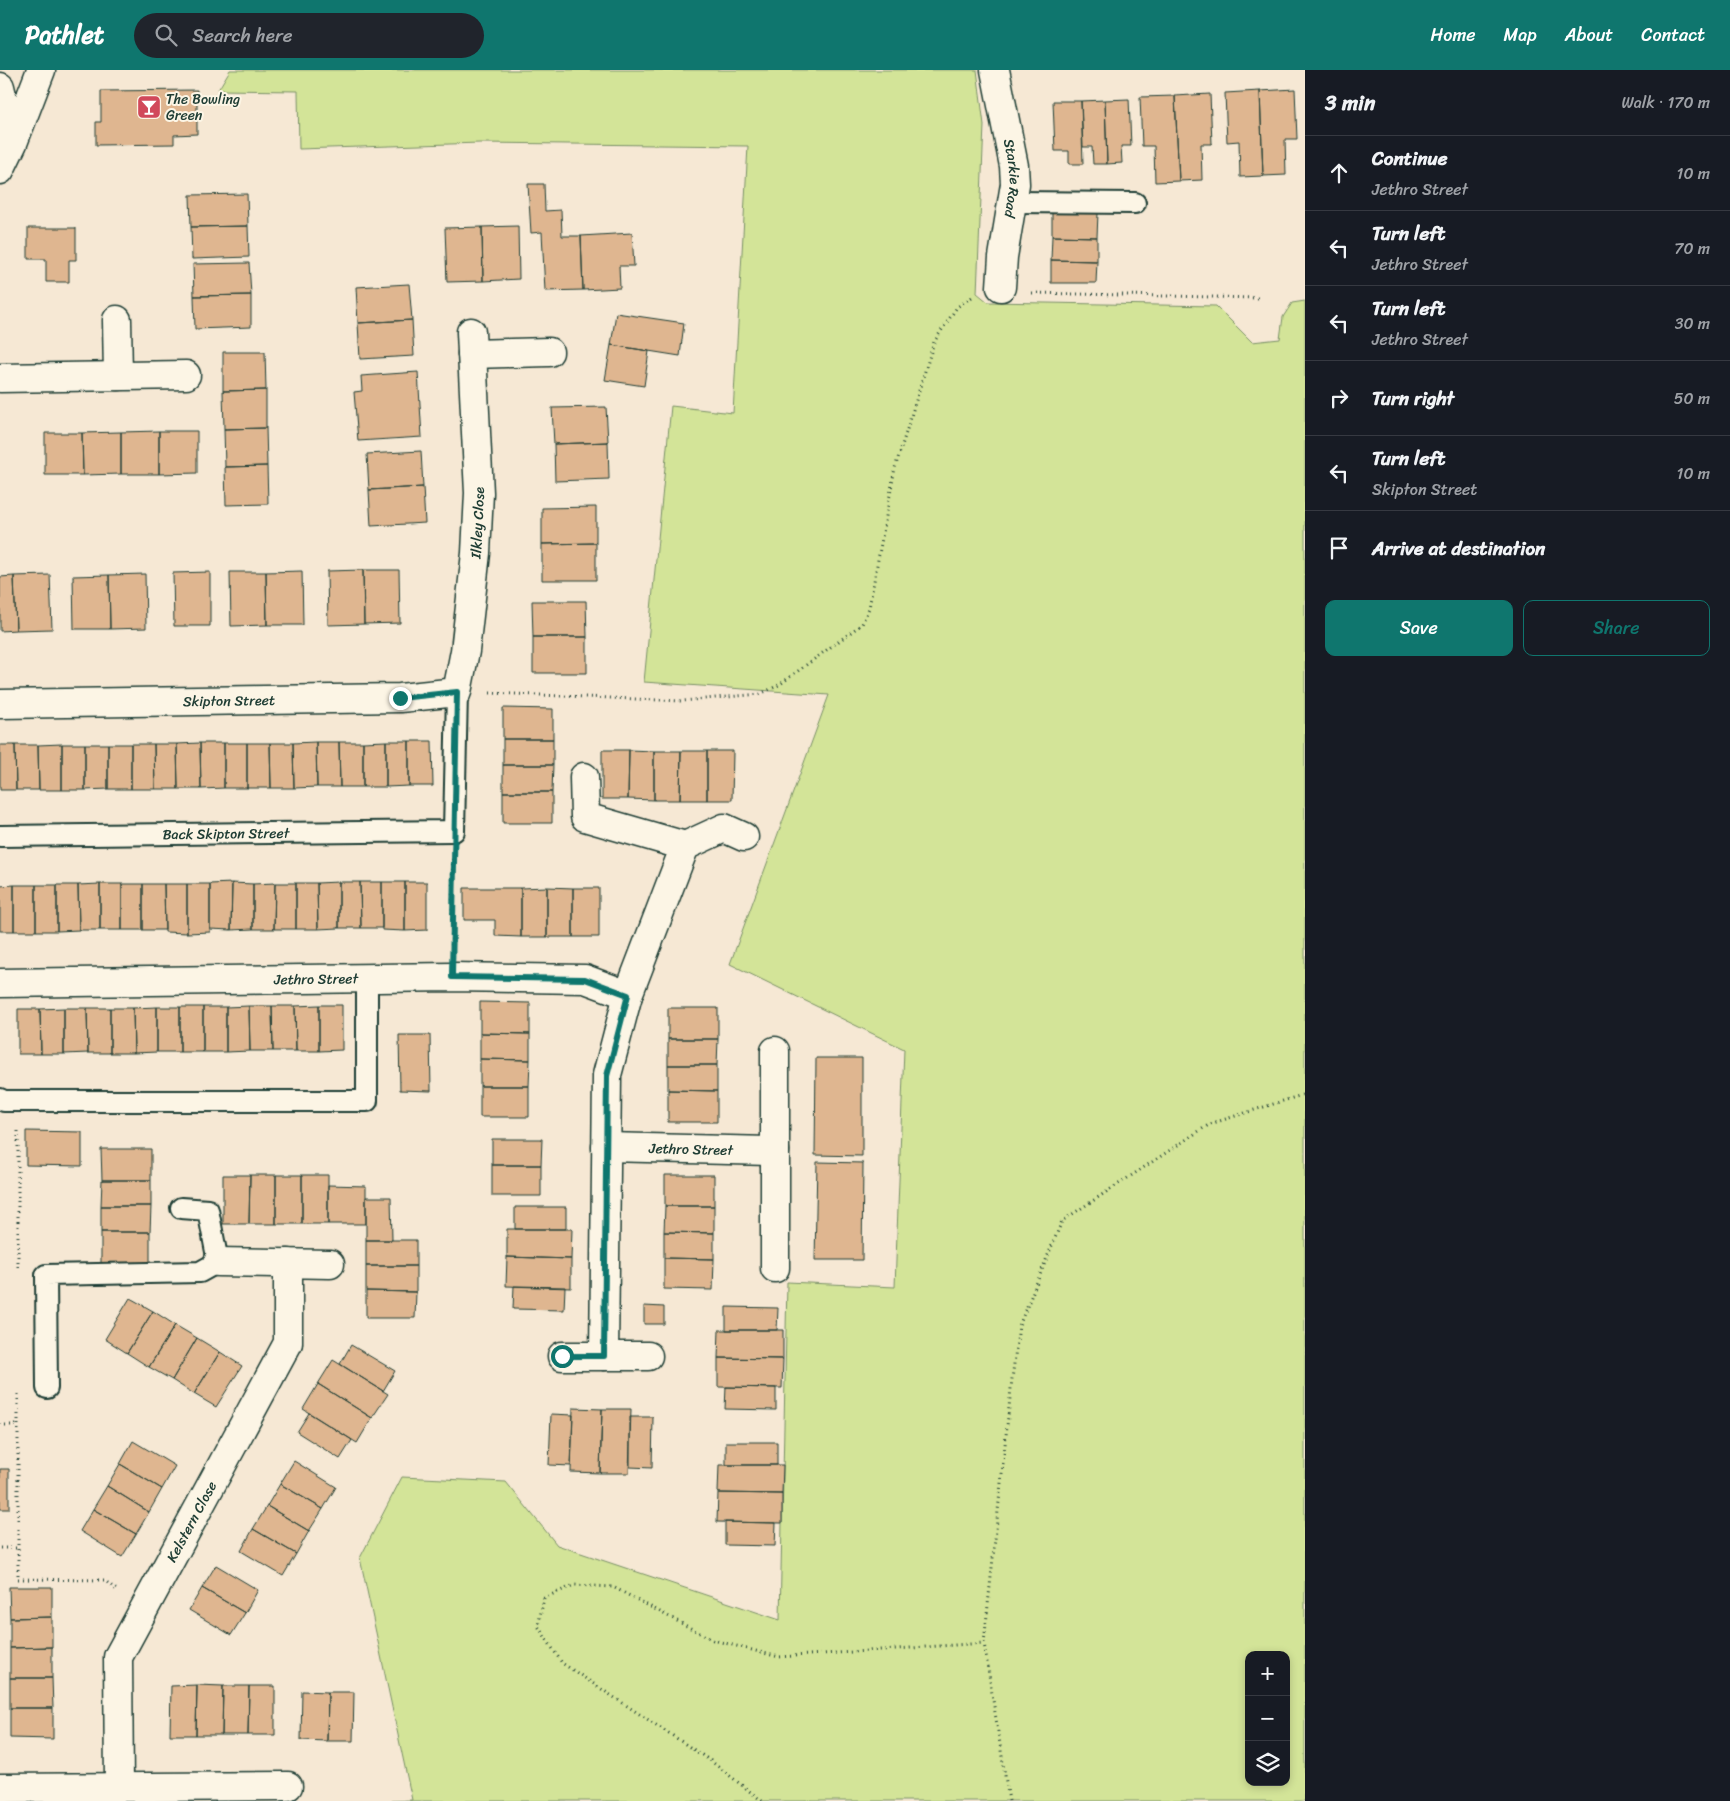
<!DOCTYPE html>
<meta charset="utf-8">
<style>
:root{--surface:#171b24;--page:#20242c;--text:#f1f3f6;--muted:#9ea1a6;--line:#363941;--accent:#0f766e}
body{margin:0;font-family:Sriracha,sans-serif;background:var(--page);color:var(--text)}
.controls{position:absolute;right:15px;bottom:15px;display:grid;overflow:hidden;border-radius:10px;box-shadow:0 2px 8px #0003}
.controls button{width:45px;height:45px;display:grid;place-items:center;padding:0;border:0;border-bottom:1px solid var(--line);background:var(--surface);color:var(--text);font:25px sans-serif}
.stop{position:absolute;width:15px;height:15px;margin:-11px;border:4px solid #0f766e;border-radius:50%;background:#fff}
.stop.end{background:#0f766e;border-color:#fff;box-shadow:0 1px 5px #0008}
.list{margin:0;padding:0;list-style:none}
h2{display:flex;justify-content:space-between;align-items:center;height:65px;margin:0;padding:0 20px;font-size:21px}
h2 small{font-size:16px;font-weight:400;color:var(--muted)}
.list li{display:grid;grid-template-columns:32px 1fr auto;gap:15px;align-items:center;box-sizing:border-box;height:75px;padding:0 20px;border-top:1px solid var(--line)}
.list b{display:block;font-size:19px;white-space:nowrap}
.list p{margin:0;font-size:16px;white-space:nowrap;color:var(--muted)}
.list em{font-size:16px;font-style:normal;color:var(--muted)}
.actions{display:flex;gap:10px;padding:15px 20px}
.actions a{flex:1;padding:11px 0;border:1px solid var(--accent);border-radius:10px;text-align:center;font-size:18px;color:var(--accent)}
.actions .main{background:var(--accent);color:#fff}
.icon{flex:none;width:28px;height:28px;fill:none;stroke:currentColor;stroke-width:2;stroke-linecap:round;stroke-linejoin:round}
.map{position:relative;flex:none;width:1305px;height:1731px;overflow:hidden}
header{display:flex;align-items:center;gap:30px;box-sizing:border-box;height:70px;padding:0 25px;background:var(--accent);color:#fff}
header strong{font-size:24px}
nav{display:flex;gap:28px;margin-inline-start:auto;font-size:18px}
.search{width:350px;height:45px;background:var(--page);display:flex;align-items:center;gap:12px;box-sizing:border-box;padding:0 18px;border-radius:28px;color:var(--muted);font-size:19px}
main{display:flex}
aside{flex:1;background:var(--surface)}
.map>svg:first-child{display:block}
.green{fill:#d3e498;stroke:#799066;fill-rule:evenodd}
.building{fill:#dfb690;stroke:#1f3d34}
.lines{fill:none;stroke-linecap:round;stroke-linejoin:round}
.service-casing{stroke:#1f3d34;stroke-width:24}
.minor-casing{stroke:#1f3d34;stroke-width:31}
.secondary-casing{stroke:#1f3d34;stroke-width:31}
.path{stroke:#1f3d34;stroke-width:3;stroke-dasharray:1 4;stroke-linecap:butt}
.service{stroke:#fcf5e5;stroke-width:20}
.minor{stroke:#fcf5e5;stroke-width:28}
.secondary{stroke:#fcf5e5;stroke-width:28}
.route{stroke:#0f766e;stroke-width:6}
.labels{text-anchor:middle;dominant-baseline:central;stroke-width:4;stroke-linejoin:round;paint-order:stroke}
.poi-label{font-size:14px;fill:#1f3d34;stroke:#fcf5e5;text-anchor:start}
.street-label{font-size:14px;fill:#1f3d34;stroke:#fcf5e5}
</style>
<header>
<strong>Pathlet</strong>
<div class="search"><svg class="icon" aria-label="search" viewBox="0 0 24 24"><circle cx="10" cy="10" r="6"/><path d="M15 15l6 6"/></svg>Search here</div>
<nav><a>Home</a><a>Map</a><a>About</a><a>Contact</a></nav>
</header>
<main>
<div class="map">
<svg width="1305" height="1731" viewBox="0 0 1305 1731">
<rect width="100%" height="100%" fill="#f6e8d4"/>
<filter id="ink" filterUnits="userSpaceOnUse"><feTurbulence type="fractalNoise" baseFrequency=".02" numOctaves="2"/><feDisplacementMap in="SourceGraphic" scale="10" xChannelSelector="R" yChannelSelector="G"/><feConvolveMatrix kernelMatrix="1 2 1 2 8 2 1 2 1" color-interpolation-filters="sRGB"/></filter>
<g filter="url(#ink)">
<path class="green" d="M 230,0 L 977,0 L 984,55 L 977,223 L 988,232 L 1216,236 L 1252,272 L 1280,269 L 1283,247 L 1292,233 L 1305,231 L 1305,1731 L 392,1731 L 412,1730 L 360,1488 L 402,1407 L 506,1412 L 557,1475 L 780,1550 L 787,1212 L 895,1217 L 904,979 L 730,894 L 829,625 L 644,612 L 671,336 L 733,343 L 748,76 L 480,73 L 299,79 L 298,21 L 218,20 ZM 1249,1585 L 1286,1585 L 1286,1712 L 1249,1712 Z"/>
<path class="building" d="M 1295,19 L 1297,69 L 1285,69 L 1286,105 L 1263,106 L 1260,21 Z
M 197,20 L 197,64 L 174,65 L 174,74 L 96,75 L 96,52 L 101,52 L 101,21 Z
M 1260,21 L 1263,106 L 1240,107 L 1239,71 L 1227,72 L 1225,23 Z
M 1210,24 L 1212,74 L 1201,74 L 1202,110 L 1179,111 L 1175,26 Z
M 1175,26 L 1179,111 L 1155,112 L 1154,76 L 1142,76 L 1140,27 Z
M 1129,29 L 1131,76 L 1121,76 L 1122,93 L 1107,94 L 1105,30 Z
M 1105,30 L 1107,94 L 1093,94 L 1092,77 L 1083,77 L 1081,31 Z
M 1053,31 L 1081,31 L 1083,94 L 1069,94 L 1069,81 L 1055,81 Z
M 528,114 L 544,114 L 545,141 L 561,140 L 562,166 L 581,166 L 583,220 L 545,221 L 542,162 L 531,163 Z
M 247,124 L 248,156 L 191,157 L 190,125 Z
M 1052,143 L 1098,143 L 1097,167 L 1052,166 Z
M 248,156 L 249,187 L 192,189 L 191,157 Z
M 518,156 L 519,209 L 483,211 L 482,157 Z
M 482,157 L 483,211 L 447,212 L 445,158 Z
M 28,158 L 76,158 L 76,190 L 69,190 L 69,212 L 46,212 L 46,189 L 28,189 Z
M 632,163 L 634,196 L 619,196 L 620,218 L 583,220 L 581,166 Z
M 1052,166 L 1097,167 L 1097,191 L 1051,190 Z
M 1051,190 L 1097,191 L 1096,213 L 1051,213 Z
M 249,193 L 251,225 L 194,226 L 193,194 Z
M 409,214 L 412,250 L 358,253 L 356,217 Z
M 251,225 L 251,257 L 195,259 L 194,226 Z
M 616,243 L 684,253 L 680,286 L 611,275 Z
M 412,250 L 414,286 L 360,289 L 358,253 Z
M 611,275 L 649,281 L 644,316 L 605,310 Z
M 223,282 L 265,282 L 266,320 L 223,321 Z
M 418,302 L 422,367 L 358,371 L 354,322 L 362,321 L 361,306 Z
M 266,320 L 266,358 L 224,359 L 223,321 Z
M 606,337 L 608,372 L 554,374 L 552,338 Z
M 266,358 L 267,396 L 225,397 L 224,359 Z
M 159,361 L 159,404 L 121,404 L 121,362 Z
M 159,361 L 197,361 L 197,403 L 159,404 Z
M 121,362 L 121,404 L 83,405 L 82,363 Z
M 45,363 L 82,363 L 83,405 L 45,405 Z
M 608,372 L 609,409 L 555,411 L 554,374 Z
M 421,381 L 423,417 L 369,420 L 367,384 Z
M 267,396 L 268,434 L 226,435 L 225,397 Z
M 423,417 L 425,453 L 371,456 L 369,420 Z
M 596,437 L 596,473 L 542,474 L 542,438 Z
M 596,473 L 596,510 L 542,510 L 542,474 Z
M 363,500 L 399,500 L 400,553 L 364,554 Z
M 363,500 L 364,554 L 328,555 L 327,501 Z
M 302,501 L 303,555 L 267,555 L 266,502 Z
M 210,502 L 210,556 L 174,556 L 173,503 Z
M 230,502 L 266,502 L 267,555 L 231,556 Z
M 145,504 L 146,558 L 110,559 L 109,505 Z
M 50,505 L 52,559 L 16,560 L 14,506 Z
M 109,505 L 110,559 L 74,559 L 73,506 Z
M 14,506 L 16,560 L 0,561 L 0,507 Z
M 532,531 L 586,531 L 587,567 L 533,567 Z
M 533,567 L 587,567 L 587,603 L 533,603 Z
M 503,638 L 553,639 L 553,669 L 503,669 Z
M 503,669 L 553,669 L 553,695 L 503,695 Z
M 386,671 L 409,671 L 409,716 L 386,717 Z
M 386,671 L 386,717 L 363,717 L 363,672 Z
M 409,671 L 432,671 L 433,716 L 409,716 Z
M 316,672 L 317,717 L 294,718 L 293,673 Z
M 316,672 L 339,672 L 340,717 L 317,717 Z
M 339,672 L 363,672 L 363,717 L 340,717 Z
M 200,673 L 201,719 L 178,719 L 177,674 Z
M 200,673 L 224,673 L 224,718 L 201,719 Z
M 224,673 L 247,673 L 247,718 L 224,718 Z
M 247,673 L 270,673 L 271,718 L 247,718 Z
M 270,673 L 293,673 L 294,718 L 271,718 Z
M 62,674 L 85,674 L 85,720 L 62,720 Z
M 62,674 L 62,720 L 39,720 L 38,675 Z
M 85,674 L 108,674 L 108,719 L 85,720 Z
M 108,674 L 131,674 L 131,719 L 108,719 Z
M 131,674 L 154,674 L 155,719 L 131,719 Z
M 154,674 L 177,674 L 178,719 L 155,719 Z
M 0,675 L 15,675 L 16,720 L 0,720 Z
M 15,675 L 38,675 L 39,720 L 16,720 Z
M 602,680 L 629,680 L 628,729 L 602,729 Z
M 629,680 L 654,681 L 654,730 L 628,729 Z
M 654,681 L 681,681 L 680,730 L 654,730 Z
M 681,681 L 707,681 L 707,730 L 680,730 Z
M 707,681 L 733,681 L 732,730 L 707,730 Z
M 503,695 L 553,695 L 552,722 L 503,722 Z
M 503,722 L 552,722 L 552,753 L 503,753 Z
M 339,812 L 360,812 L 361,858 L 339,858 Z
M 339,812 L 339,858 L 318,859 L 317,813 Z
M 360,812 L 382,812 L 382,858 L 361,858 Z
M 382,812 L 405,812 L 405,861 L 382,860 Z
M 405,812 L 427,812 L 427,860 L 405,861 Z
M 232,813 L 253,814 L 253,859 L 231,860 Z
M 232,813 L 231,860 L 210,859 L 210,814 Z
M 275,813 L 274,859 L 253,859 L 253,814 Z
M 275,813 L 296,813 L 296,859 L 274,859 Z
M 296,813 L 317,813 L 318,859 L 296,859 Z
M 100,814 L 122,814 L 122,860 L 100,860 Z
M 100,814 L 100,860 L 79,860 L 78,815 Z
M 122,814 L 143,814 L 143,860 L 122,860 Z
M 143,814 L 164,814 L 165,860 L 143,860 Z
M 164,814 L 187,814 L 187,863 L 165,862 Z
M 187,814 L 210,814 L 210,862 L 187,863 Z
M 14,815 L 36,815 L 36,861 L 14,861 Z
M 14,815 L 14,861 L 0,861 L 0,816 Z
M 36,815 L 57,815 L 57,861 L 36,861 Z
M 57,815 L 78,815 L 79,860 L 57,861 Z
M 547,817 L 573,818 L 573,867 L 547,867 Z
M 547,817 L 547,867 L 521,867 L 521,818 Z
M 464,818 L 521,818 L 521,867 L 495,866 L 495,850 L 464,850 Z
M 573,818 L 599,818 L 599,867 L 573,867 Z
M 480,932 L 530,933 L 530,964 L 480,963 Z
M 319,935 L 342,935 L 342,980 L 319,981 Z
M 319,935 L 319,981 L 296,981 L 295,936 Z
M 249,936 L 272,936 L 273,981 L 250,981 Z
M 249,936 L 250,981 L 226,982 L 226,937 Z
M 272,936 L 295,936 L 296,981 L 273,981 Z
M 157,937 L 180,937 L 180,982 L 157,982 Z
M 157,937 L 157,982 L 134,983 L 133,938 Z
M 180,937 L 203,937 L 203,982 L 180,982 Z
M 203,937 L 226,937 L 226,982 L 203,982 Z
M 64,938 L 87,938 L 88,983 L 64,984 Z
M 64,938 L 64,984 L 41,984 L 40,939 Z
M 87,938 L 110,938 L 110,983 L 88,983 Z
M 110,938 L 133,938 L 134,983 L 110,983 Z
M 668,938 L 718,938 L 718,969 L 668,969 Z
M 18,939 L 40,939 L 41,984 L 18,984 Z
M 480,963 L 530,964 L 530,990 L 480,989 Z
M 399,965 L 430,965 L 431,1021 L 400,1020 Z
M 668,969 L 718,969 L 717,995 L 668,995 Z
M 816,988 L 862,988 L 862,1086 L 815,1085 Z
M 480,989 L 530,990 L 529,1016 L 480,1016 Z
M 668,995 L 717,995 L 717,1021 L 668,1020 Z
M 480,1016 L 529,1016 L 529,1047 L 480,1047 Z
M 668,1020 L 717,1021 L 717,1052 L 668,1052 Z
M 26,1061 L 82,1062 L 82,1096 L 26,1095 Z
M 492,1069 L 542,1069 L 541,1095 L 492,1095 Z
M 101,1079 L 151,1079 L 151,1110 L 102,1110 Z
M 817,1092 L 863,1093 L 862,1190 L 815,1190 Z
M 492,1095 L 541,1095 L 541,1126 L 492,1126 Z
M 223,1105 L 250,1105 L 249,1154 L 223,1154 Z
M 250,1105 L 276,1105 L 276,1154 L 249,1154 Z
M 276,1105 L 302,1105 L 302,1154 L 276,1154 Z
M 302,1105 L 328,1105 L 328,1154 L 302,1154 Z
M 665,1105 L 714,1105 L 714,1136 L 665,1136 Z
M 102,1110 L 151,1110 L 151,1136 L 101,1136 Z
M 328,1115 L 366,1116 L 366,1154 L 328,1154 Z
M 366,1127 L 391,1127 L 392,1170 L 366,1170 Z
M 101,1136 L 151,1136 L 150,1162 L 101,1162 Z
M 665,1136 L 714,1136 L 714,1163 L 664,1162 Z
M 515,1137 L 566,1137 L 566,1159 L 515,1159 Z
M 507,1159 L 572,1159 L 571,1189 L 507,1187 Z
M 101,1162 L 150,1162 L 150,1193 L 101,1193 Z
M 664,1162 L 714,1163 L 714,1189 L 664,1188 Z
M 366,1170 L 416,1170 L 416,1196 L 366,1196 Z
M 507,1187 L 571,1189 L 571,1218 L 506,1216 Z
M 664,1188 L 714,1189 L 713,1220 L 664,1219 Z
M 366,1196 L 416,1196 L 416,1222 L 366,1221 Z
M 514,1216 L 565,1217 L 564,1240 L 513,1239 Z
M 366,1221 L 416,1222 L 415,1248 L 366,1248 Z
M 130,1228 L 153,1241 L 127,1283 L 105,1269 Z
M 644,1236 L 664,1237 L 664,1254 L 644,1254 Z
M 726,1237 L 778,1238 L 777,1260 L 726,1260 Z
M 153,1241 L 175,1255 L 149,1297 L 127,1283 Z
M 175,1255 L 197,1268 L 172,1310 L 149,1297 Z
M 719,1260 L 783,1260 L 783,1289 L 718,1288 Z
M 197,1268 L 220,1282 L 194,1324 L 172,1310 Z
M 351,1275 L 395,1301 L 383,1321 L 340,1294 Z
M 220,1282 L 242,1296 L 216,1337 L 194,1324 Z
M 718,1288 L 783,1289 L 782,1318 L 718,1317 Z
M 333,1290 L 388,1324 L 372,1348 L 318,1314 Z
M 318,1314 L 372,1348 L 357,1373 L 303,1339 Z
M 726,1317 L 776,1318 L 776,1340 L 725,1339 Z
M 573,1338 L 602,1339 L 600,1403 L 571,1402 Z
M 602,1339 L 631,1339 L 629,1403 L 600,1403 Z
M 309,1343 L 352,1370 L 340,1389 L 297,1362 Z
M 551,1344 L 573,1345 L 571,1396 L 549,1395 Z
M 630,1347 L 653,1347 L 652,1398 L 630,1397 Z
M 133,1371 L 175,1396 L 162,1419 L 120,1394 Z
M 726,1372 L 777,1372 L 777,1395 L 726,1395 Z
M 294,1391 L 336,1417 L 323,1439 L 280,1414 Z
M 120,1394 L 162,1419 L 149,1442 L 107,1416 Z
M 719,1395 L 783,1395 L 782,1424 L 718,1423 Z
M 0,1399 L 9,1399 L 9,1439 L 0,1439 Z
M 280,1414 L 323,1439 L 309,1461 L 267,1436 Z
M 107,1416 L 149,1442 L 136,1464 L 93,1439 Z
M 718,1423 L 782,1424 L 782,1453 L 717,1452 Z
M 267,1436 L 309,1461 L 296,1484 L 253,1459 Z
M 93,1439 L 136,1464 L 122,1487 L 80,1461 Z
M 725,1452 L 776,1453 L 775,1476 L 725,1475 Z
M 253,1459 L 296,1484 L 283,1506 L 241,1481 Z
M 216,1495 L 258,1520 L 245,1543 L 202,1518 Z
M 9,1517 L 52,1517 L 52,1547 L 10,1548 Z
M 202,1518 L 245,1543 L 231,1565 L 189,1540 Z
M 52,1547 L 52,1577 L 10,1578 L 10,1548 Z
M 52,1577 L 52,1608 L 10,1608 L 10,1578 Z
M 10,1608 L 52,1608 L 53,1638 L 10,1638 Z
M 197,1615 L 196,1665 L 170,1665 L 171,1616 Z
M 197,1615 L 223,1616 L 222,1665 L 196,1665 Z
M 223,1616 L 249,1616 L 248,1665 L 222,1665 Z
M 249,1616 L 275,1616 L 275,1665 L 248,1665 Z
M 302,1621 L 328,1622 L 327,1671 L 301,1670 Z
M 328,1622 L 354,1622 L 353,1671 L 327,1671 Z
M 10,1638 L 53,1638 L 53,1669 L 10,1668 Z"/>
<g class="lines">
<defs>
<g id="service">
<path d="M 1013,132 L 1135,133"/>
<path id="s1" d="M 0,766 L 454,761 L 457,622"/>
<path d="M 0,1029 L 4,1031 L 367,1031 L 367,908"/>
<path d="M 47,1318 L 46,1205 L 200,1202 L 218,1192 L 208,1140 L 181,1138"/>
</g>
<g id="minor">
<path id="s2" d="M 995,0 L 1014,96 L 1015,114 L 1003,187 L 1001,217"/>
<path d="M 117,250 L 118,306"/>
<path d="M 472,284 L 549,282"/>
<path d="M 0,308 L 186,305"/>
<path id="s3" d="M 0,634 L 400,628 L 457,622 L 465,581 L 476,483 L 479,423 L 471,262"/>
<path d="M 584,707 L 585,747 L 685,776 L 628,925 L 607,1005 L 604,1286"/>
<path d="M 685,776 L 724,758 L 744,767"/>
<path id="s4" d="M 0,913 L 452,907 L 585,909 L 628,925"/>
<path id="s5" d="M 606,1077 L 775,1081"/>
<path d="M 218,1192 L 330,1194"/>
<path d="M 775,1198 L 775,981"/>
<path d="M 562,1286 L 648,1286"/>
<path id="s6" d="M 119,1717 L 118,1587 L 288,1273 L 288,1193"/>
<path d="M 0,1718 L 288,1716"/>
</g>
<path id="secondary" d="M 0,17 L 13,73
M 0,100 L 13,73 L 41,0"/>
</defs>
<use href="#service" class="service-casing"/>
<use href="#minor" class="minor-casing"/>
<use href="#secondary" class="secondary-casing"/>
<path class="path" d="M 1032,223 L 1258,228
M 490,623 L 682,631 L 760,624 L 779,615 L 862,554 L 869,538 L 895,398 L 934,272 L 957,237 L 972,227
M 452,875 L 453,789
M 18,1197 L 18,1059
M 18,1324 L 18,1509 L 104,1510 L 118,1521
M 0,1355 L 18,1355
M 0,1478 L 18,1478
M 762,1731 L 711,1691 L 562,1593 L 538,1556 L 544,1528 L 574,1515 L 613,1517 L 713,1570 L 779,1587 L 984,1573
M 1009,1731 L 984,1573 L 1012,1309 L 1019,1256 L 1062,1151 L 1210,1054 L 1305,1024"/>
<use href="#service" class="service"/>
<use href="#minor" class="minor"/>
<use href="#secondary" class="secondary"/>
</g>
</g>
<g class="lines" filter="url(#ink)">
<path class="route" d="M 400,628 L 457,622 L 452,907 L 585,909 L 628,925 L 607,1006 L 604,1286 L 562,1286"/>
</g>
<defs>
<symbol id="bar-square" viewBox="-11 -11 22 22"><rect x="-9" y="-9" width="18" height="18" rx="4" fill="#d1495b" stroke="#fcf5e5"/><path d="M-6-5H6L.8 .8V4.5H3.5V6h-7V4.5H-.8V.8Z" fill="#fff"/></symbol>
</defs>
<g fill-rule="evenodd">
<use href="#bar-square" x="135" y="23" width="28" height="28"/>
</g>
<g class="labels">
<g class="poi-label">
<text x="166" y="29">The Bowling<tspan x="166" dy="16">Green</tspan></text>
</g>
<g class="street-label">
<text stroke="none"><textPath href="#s2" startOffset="110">Starkie Road</textPath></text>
<text stroke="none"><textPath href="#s3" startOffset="628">Ilkley Close</textPath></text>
<text stroke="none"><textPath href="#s3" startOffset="229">Skipton Street</textPath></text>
<text stroke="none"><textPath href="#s1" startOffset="226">Back Skipton Street</textPath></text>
<text stroke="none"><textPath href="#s4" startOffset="316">Jethro Street</textPath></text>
<text stroke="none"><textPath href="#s5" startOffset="85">Jethro Street</textPath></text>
<text stroke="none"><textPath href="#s6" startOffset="284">Kelstern Close</textPath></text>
</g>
</g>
</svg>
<div class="controls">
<button>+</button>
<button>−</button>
<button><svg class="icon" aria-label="layers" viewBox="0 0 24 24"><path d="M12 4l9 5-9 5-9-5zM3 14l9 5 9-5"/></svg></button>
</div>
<div class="stop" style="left:562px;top:1286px"></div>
<div class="stop end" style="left:400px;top:628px"></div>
</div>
<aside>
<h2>3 min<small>Walk · 170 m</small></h2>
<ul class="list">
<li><svg class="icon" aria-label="ahead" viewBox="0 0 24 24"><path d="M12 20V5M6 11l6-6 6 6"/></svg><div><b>Continue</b><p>Jethro Street</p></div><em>10 m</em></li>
<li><svg class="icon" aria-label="left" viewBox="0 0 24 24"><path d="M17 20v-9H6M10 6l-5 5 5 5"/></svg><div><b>Turn left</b><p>Jethro Street</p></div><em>70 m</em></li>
<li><svg class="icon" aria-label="left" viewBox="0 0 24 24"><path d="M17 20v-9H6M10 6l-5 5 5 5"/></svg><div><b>Turn left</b><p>Jethro Street</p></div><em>30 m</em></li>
<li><svg class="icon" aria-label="right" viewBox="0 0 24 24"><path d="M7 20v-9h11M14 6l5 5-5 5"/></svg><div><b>Turn right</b></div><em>50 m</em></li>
<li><svg class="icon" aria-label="left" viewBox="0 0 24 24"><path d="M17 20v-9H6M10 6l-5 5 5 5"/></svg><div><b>Turn left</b><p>Skipton Street</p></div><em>10 m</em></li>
<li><svg class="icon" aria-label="arrive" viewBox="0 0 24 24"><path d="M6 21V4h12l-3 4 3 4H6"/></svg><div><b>Arrive at destination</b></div></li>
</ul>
<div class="actions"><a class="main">Save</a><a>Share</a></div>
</aside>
</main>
